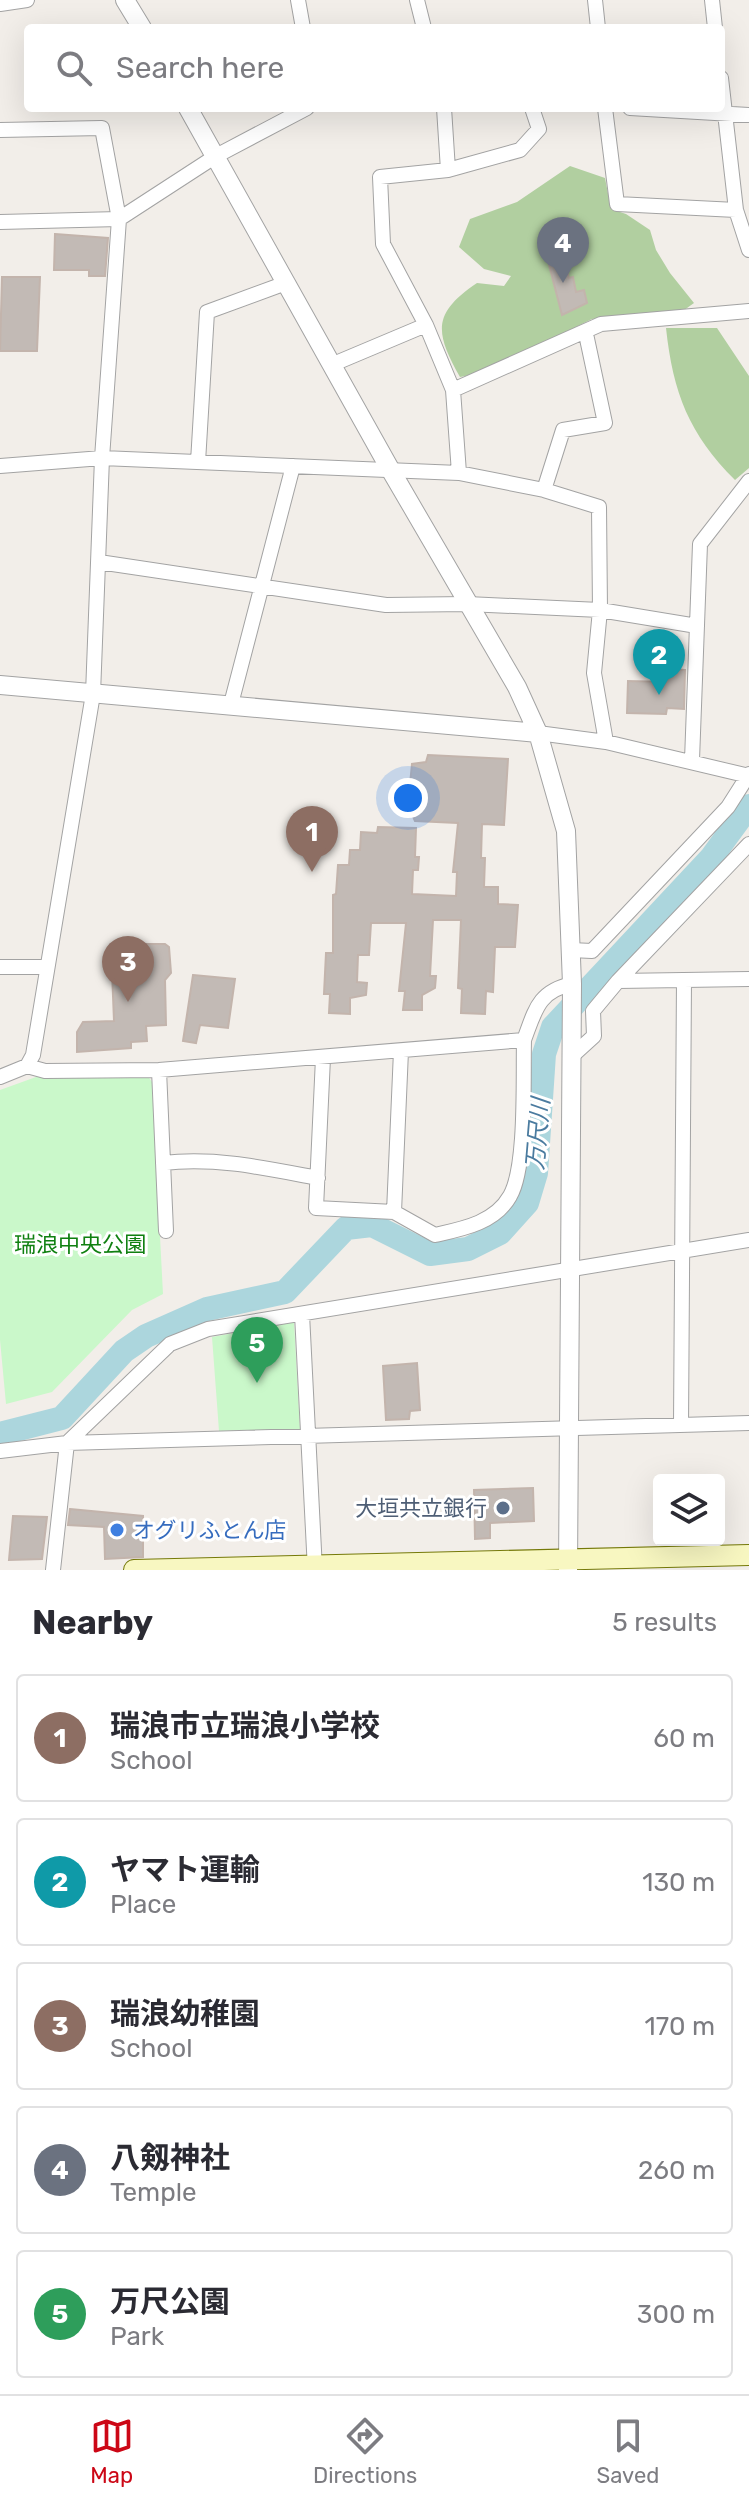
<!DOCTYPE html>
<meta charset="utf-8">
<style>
:root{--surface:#fff;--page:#f2f2f3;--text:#2b2b33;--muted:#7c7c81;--line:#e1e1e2;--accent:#cc0716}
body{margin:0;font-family:Rubik,"Noto Sans JP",sans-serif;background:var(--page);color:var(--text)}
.controls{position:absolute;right:24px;bottom:24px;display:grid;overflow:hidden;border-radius:8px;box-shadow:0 8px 32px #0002}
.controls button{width:72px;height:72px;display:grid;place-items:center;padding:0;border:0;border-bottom:2px solid var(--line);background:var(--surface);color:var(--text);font:40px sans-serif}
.you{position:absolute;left:408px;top:798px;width:28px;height:28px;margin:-20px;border:6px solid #fff;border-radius:50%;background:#1a73e8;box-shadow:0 0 0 12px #1a73e833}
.badge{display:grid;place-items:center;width:52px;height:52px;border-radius:50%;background:var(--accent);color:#fff;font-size:26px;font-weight:700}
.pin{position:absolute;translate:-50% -66px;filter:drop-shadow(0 2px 4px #0008)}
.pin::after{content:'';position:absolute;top:42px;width:28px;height:24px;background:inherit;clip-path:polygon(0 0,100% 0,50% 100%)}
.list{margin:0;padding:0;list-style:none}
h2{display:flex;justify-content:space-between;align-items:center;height:104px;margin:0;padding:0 32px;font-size:34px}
h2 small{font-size:26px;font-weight:400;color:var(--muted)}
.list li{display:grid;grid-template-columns:52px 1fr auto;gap:24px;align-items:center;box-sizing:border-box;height:128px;margin:0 16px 16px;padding:0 16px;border:2px solid var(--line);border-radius:8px}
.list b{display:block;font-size:30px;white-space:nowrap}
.list p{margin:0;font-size:26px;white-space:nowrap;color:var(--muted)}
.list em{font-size:26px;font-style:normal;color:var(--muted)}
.icon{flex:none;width:44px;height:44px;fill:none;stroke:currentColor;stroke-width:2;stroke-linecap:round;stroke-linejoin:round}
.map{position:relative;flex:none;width:749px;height:1570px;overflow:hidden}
.search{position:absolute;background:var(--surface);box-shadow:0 8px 32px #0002;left:24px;right:24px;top:24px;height:88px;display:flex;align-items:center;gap:20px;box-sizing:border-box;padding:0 28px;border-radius:8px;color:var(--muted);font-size:30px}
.sheet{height:824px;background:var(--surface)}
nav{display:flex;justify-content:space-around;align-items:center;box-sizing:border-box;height:112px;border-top:2px solid var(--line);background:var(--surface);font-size:22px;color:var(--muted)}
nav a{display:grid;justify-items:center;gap:4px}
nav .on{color:var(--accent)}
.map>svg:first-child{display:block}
.forest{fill:#b1cfa0}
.park{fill:#caf8ca}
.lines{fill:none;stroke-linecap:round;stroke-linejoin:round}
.river{stroke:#acd6dd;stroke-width:24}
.building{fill:#c2bab5;stroke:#c3b4ac;stroke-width:2}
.minor-casing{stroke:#a3a3a3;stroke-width:16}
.tertiary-casing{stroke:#a3a3a3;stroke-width:20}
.secondary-casing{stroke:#757909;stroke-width:22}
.minor{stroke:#fff;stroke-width:14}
.tertiary{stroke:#fff;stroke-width:18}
.secondary{stroke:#f8f7c1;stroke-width:20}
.service-dot{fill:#5c6f8a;stroke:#fff;stroke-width:3}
.shop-dot{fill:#3f7fe0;stroke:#fff;stroke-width:3}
.labels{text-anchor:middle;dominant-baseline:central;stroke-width:6;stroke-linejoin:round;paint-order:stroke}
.park-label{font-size:22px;fill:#108011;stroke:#fff}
.service-label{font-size:22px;fill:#4e5e75;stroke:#fff;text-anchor:end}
.shop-label{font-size:22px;fill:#366cbe;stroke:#fff;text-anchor:start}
.water-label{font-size:24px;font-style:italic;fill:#4a7b9f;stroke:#fff}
</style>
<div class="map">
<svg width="749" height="1570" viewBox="0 0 749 1570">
<rect width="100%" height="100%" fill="#f2eee9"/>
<path class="forest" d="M 570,166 L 605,178 L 611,209 L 626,214 L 650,230 L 656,250 L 670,273 L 694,303 L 680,313 L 592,319 L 486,372 L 460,377 C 434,331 433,313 477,283 L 504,286 L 511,276 L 484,269 L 459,247 L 470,219 L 517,202 Z
M 666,328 L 717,328 L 749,376 L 749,468 L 735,480 C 689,434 673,393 666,328 Z"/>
<path class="park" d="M 147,1075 L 152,1082 L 163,1294 L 132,1310 L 52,1392 L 6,1404 L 0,1340 L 0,1090 L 36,1077 Z
M 294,1322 L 300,1429 L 219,1431 L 212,1337 Z"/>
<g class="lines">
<path class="river" d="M 0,1434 L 62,1418 L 124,1351 L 146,1336 L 207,1309 L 285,1292 L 346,1228 L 372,1225 L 430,1254 L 468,1249 L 500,1233 L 527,1203 L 536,1173 L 544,1054 L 553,1027 L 711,858 L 749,806"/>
</g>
<path class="building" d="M 55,234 L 108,238 L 105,276 L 89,276 L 89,270 L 54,270 Z
M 564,260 L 569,278 L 573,277 L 576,292 L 584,290 L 587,303 L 562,315 L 549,265 Z
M 2,277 L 40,277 L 37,351 L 0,351 Z
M 667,669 L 685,670 L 684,709 L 667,708 L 666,714 L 627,713 L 628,681 L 666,682 Z
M 428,755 L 508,759 L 504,825 L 482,824 L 481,858 L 485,858 L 484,887 L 498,887 L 498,904 L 518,905 L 515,947 L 495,947 L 493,992 L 486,991 L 485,1014 L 461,1013 L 462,989 L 458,988 L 461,920 L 433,920 L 430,976 L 436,976 L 435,988 L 422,995 L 422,1010 L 403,1010 L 405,991 L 399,991 L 406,923 L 371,923 L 369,955 L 358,955 L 357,982 L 367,983 L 366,995 L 350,998 L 350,1014 L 329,1013 L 330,994 L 324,994 L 326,953 L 333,953 L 333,895 L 336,894 L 338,865 L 349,865 L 350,850 L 360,850 L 361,832 L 377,833 L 378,827 L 416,828 L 415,857 L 419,857 L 418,870 L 413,870 L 412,894 L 456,896 L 457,872 L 453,872 L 458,823 L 415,821 L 408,805 L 412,764 L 426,762 Z
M 117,944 L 165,944 L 169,947 L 171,973 L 165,980 L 166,1025 L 146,1026 L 147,1041 L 131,1042 L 131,1048 L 77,1052 L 77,1032 L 83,1022 L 114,1021 L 111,946 Z
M 193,975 L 235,979 L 228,1028 L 200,1025 L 196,1043 L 183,1041 Z
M 417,1363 L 420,1410 L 410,1411 L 409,1419 L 386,1420 L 383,1366 Z
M 533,1488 L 534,1521 L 490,1523 L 490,1538 L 475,1539 L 474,1490 Z
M 70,1509 L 143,1516 L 143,1557 L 105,1559 L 104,1527 L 68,1525 Z
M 13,1516 L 47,1517 L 42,1559 L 9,1560 Z"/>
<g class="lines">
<defs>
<path id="minor" d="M 298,0 L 303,28
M 417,0 L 424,28
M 595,0 L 598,28
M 712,0 L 715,28
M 0,4 L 27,0
M 721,78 L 736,210 L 749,250
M 444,108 L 448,170 L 380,177 L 383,244 L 426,325 L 453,390 L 459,473
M 605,108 L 617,204 L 736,210
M 630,108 L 749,115
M 0,130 L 102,128 L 119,219 L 102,458 L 93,694 L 33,1055 L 27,1066
M 448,170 L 520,150 L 539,129 L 532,108
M 0,222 L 119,219 L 216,156 L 307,108
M 331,365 L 426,325
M 453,390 L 601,324 L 749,311
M 198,462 L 207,312 L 286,283
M 0,466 L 102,458 L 459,473 L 544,490 L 599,507 L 600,610 L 594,673 L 606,742
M 544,490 L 563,430 L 605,423 L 586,334
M 99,562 L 386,605 L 467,604 L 600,610 L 697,626
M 231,704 L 293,466
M 538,733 L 606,742 L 749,776
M 692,760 L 700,544 L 749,481
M 571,950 L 592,951 L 728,807 L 749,774
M 0,967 L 45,967
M 618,981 L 749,844
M 572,1056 L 594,1036 L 593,1011 L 618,981 L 749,979
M 323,1058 L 316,1208 L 394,1212 L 435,1235 C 462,1229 495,1223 510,1196 C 527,1167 523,1076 524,1040
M 159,1070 L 166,1231
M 0,1077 L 27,1066 L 45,1071 L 159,1070 L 524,1040 C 535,1011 538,991 572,984
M 163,1163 C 216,1157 265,1168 318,1178
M 394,1212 L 401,1051
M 302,1314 L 315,1570
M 681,1425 L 684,980
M 0,1451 L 67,1443 L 749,1423
M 53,1570 L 67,1443 L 170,1344 L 208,1329 L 749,1240"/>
<path id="tertiary" d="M 125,0 L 142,28
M 188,108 L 390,469 L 517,687 L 538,733 L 566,831 L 572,984 L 568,1570
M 0,685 L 538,733"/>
<path id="secondary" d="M 134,1570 L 749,1555"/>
</defs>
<use href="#minor" class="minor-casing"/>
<use href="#tertiary" class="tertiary-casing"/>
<use href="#secondary" class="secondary-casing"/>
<use href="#minor" class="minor"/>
<use href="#tertiary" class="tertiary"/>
<use href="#secondary" class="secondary"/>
</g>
<circle class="service-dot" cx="503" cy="1508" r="8"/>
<circle class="shop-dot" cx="117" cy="1530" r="8"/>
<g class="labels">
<g class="park-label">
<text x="80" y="1244">瑞浪中央公園</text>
</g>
<g class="service-label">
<text x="487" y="1508">大垣共立銀行</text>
</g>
<g class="shop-label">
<text x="133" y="1530">オグリふとん店</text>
</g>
<g class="water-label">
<text transform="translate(538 1134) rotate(-85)">万尺川</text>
</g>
</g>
</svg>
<div class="controls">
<button><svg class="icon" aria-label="layers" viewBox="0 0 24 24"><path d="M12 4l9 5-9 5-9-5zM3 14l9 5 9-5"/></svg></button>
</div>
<div class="you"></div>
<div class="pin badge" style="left:312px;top:872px;background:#8d6e63">1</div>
<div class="pin badge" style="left:659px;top:695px;background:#0f9aa8">2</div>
<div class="pin badge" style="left:128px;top:1002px;background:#8d6e63">3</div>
<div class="pin badge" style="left:563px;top:283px;background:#6b7280">4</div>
<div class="pin badge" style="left:257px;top:1383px;background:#2e9e5b">5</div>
<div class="search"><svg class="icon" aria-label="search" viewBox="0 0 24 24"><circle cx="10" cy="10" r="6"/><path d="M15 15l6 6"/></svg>Search here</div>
</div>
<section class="sheet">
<h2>Nearby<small>5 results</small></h2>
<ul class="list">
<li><span class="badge" style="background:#8d6e63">1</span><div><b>瑞浪市立瑞浪小学校</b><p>School</p></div><em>60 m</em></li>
<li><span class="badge" style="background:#0f9aa8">2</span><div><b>ヤマト運輸</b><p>Place</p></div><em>130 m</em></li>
<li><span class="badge" style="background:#8d6e63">3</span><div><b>瑞浪幼稚園</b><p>School</p></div><em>170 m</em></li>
<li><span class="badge" style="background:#6b7280">4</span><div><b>八剱神社</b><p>Temple</p></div><em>260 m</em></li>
<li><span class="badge" style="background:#2e9e5b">5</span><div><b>万尺公園</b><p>Park</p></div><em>300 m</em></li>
</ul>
</section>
<nav>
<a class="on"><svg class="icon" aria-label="map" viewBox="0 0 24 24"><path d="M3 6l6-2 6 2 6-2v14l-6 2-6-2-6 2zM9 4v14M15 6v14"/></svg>Map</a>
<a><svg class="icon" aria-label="directions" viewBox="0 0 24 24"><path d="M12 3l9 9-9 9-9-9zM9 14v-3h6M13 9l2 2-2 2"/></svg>Directions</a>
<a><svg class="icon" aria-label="saved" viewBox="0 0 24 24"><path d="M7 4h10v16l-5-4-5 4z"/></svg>Saved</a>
</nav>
